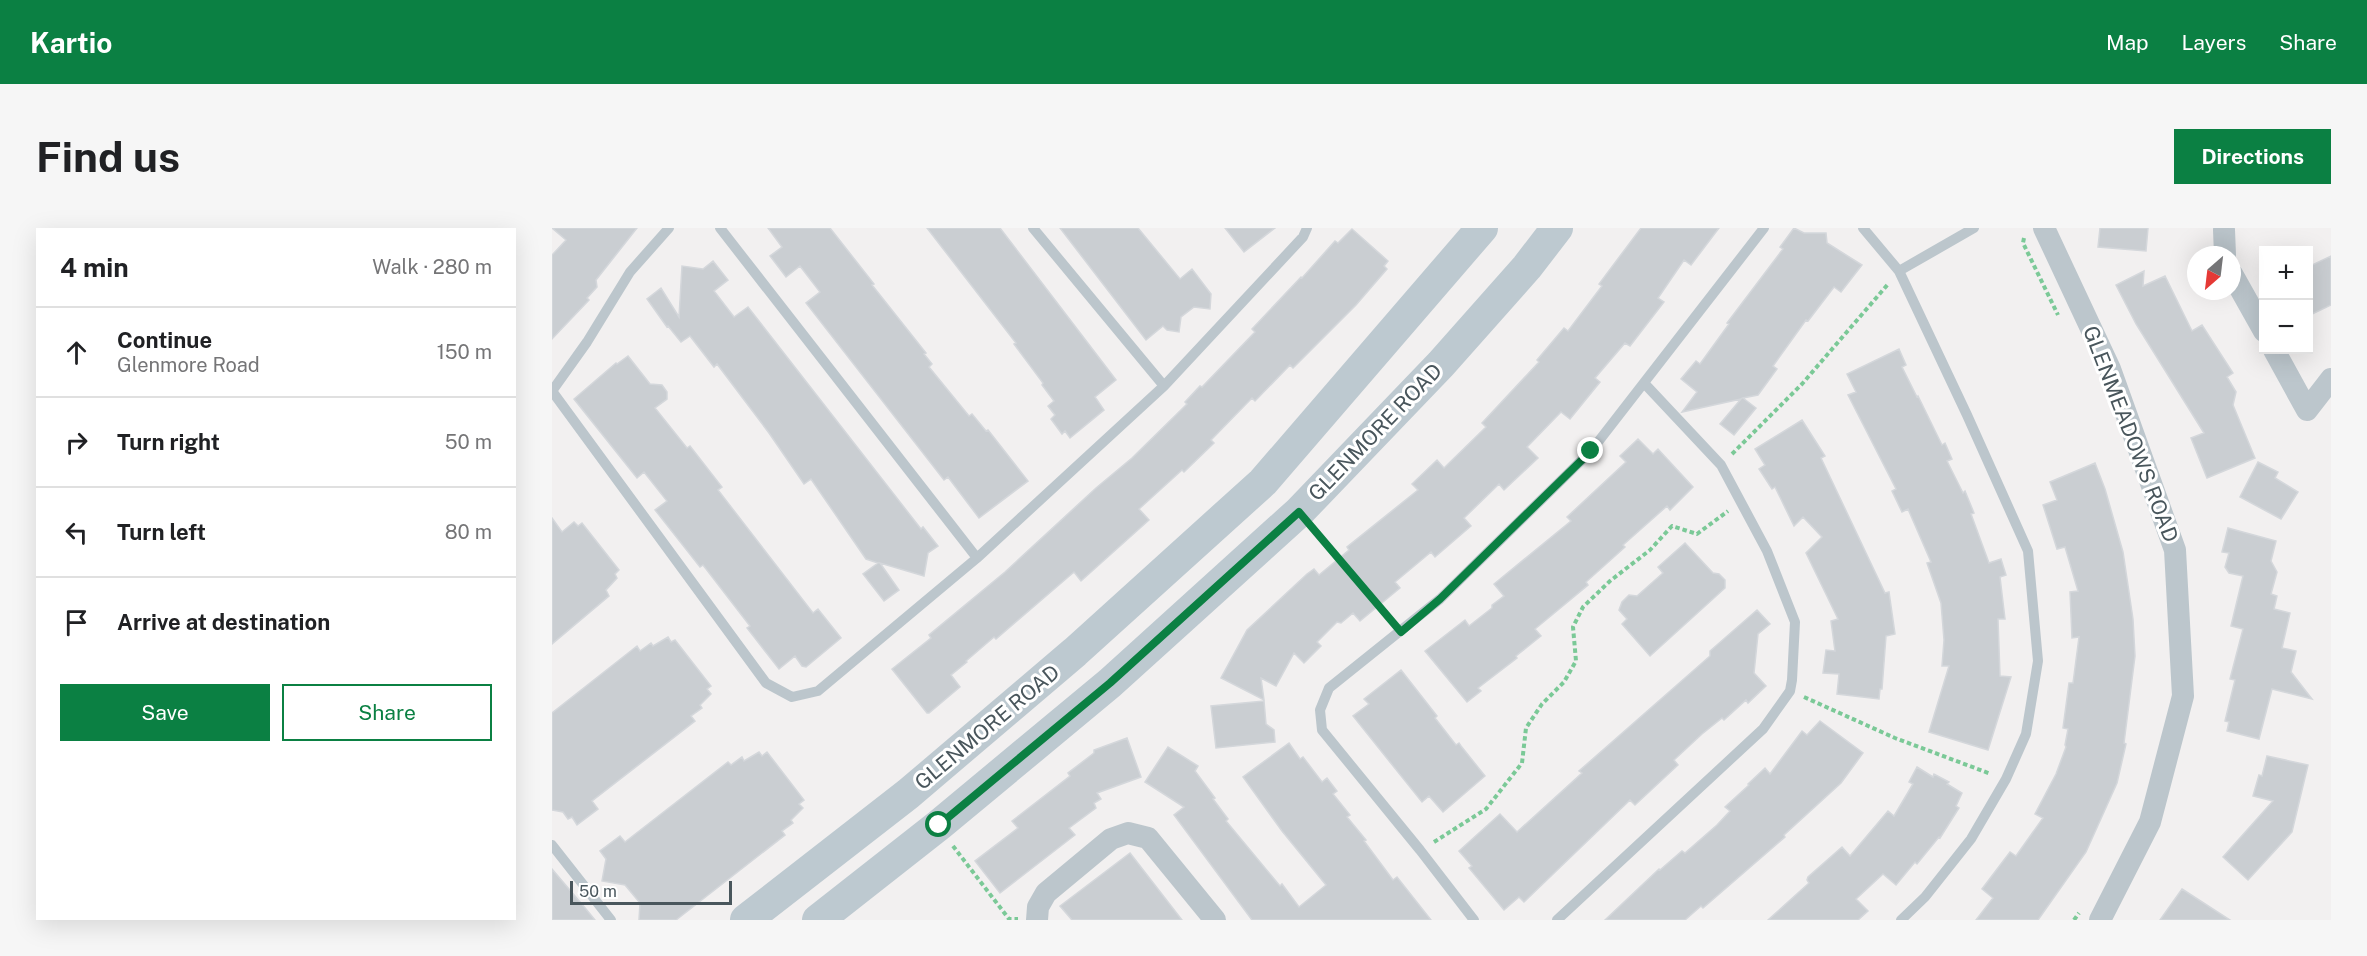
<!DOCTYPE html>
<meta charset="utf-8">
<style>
:root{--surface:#fff;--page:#f6f6f6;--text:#202124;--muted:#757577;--line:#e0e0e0;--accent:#0b8043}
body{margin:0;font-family:"Public Sans",sans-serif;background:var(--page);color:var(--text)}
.controls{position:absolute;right:18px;top:18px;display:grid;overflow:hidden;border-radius:0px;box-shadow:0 6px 24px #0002}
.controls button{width:54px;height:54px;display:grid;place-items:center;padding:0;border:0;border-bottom:2px solid var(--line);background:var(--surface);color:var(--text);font:30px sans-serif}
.compass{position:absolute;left:1635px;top:18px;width:54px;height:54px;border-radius:50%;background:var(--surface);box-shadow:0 6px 24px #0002;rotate:208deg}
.scale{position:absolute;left:18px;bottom:15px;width:162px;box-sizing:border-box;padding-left:6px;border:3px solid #49565c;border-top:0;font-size:16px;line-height:21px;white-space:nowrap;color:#49565c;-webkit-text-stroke:4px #fff;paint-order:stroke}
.stop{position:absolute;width:18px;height:18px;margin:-14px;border:4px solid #0b8043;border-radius:50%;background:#fff}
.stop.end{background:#0b8043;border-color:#fff;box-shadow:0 2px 6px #0008}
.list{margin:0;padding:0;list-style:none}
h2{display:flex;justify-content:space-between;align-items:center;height:78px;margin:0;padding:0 24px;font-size:26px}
h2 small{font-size:20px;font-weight:400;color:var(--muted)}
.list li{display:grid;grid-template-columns:39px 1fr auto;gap:18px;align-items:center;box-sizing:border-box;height:90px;padding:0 24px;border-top:2px solid var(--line)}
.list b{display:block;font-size:22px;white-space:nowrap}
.list p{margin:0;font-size:20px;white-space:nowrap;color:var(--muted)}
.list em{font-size:20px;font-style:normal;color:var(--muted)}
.actions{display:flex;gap:12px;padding:18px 24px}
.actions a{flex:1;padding:14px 0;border:2px solid var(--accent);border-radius:0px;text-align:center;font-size:21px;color:var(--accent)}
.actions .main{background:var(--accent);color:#fff}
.icon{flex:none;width:33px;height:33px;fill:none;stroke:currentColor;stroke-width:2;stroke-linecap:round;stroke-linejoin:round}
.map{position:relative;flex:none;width:1779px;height:692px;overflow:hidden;border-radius:0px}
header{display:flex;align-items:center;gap:36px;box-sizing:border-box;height:84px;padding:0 30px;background:var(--accent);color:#fff}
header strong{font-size:28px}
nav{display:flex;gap:33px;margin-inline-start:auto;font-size:21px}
.intro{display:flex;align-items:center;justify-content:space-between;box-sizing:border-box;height:144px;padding:0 36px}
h1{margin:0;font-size:42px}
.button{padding:15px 27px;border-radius:0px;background:var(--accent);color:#fff;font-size:21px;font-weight:700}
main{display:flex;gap:36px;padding:0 36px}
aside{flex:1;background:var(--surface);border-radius:0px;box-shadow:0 6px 24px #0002}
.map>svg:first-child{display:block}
.building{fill:#caced2;stroke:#d4d7db;stroke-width:1.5}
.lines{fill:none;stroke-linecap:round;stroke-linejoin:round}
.path{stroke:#7bc997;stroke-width:4;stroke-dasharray:4.5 3;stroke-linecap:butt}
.lane{stroke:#bcc6cc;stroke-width:10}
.street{stroke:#bcc6cc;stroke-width:22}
.secondary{stroke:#bdc9d0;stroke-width:32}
.route{stroke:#0b8043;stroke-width:8}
.labels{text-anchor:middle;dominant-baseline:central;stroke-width:6;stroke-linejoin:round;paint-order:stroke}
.street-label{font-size:21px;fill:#49565c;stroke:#fff}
</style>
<header>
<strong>Kartio</strong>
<nav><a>Map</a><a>Layers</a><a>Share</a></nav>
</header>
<div class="intro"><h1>Find us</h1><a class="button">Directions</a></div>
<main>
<aside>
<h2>4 min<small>Walk · 280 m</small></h2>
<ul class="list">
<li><svg class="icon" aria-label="ahead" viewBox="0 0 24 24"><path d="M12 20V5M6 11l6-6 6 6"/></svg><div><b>Continue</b><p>Glenmore Road</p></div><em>150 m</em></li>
<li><svg class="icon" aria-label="right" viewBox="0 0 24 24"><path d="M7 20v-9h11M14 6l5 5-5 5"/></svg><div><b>Turn right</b></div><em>50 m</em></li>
<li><svg class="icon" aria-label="left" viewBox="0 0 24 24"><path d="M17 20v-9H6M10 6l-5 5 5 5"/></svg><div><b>Turn left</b></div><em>80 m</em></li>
<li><svg class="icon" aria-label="arrive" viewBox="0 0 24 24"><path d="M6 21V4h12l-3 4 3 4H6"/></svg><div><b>Arrive at destination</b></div></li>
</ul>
<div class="actions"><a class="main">Save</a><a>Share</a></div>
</aside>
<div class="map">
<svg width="1779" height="692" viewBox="0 0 1779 692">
<rect width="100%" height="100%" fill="#f2f0f0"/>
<path class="building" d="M 0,0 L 85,0 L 44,52 L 45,59 L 35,70 L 37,72 L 0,111 L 0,27 L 14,12 Z
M 216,0 L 278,0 L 322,56 L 320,57 L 374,125 L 372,126 L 380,136 L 377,139 L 417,188 L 420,186 L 434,203 L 436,202 L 476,253 L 427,290 L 396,249 L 392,252 L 254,75 L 268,64 L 248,38 L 234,49 L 218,28 L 230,19 Z
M 375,0 L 448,0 L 564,152 L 543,169 L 552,182 L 518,210 L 513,203 L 510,206 L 499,191 L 503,187 L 496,178 L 502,173 L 490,157 L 491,155 L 462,116 L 464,115 Z
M 508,0 L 586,0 L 628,51 L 640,41 L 659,66 L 658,81 L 642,79 L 629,89 L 627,104 L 615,102 L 611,98 L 594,112 Z
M 673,0 L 723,0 L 692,24 Z
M 1089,0 L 1167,0 L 1139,37 L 1132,32 L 1106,70 L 1112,74 L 1078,118 L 1073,115 L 1043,150 L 1048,154 L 1018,191 L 1009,184 L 975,219 L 986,230 L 952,262 L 947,256 L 912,290 L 919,298 L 883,329 L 879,324 L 843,354 L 848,360 L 808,393 L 801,385 L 789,395 L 785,394 L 765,414 L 769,418 L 752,435 L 742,425 L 724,458 L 709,450 L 712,472 L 669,450 L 695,402 L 755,346 L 762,341 L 767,347 L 797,322 L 795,319 L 866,262 L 860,256 L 885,232 L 892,240 L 934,199 L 930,195 L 987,134 L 985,132 L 1012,100 L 1016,103 L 1050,58 L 1047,56 Z
M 1242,0 L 1252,5 L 1274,5 L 1275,15 L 1310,37 L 1289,64 L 1282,59 L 1256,93 L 1254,92 L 1221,138 L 1225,141 L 1206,167 L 1191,170 L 1204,180 L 1182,207 L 1168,196 L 1189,171 L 1130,184 L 1145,164 L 1129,151 L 1144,133 L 1148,136 L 1177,96 L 1175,95 L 1231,21 L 1228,19 Z
M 1548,0 L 1596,0 L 1594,23 L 1546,19 Z
M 800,1 L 836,33 L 832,38 L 835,41 L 804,77 L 741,140 L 738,137 L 703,173 L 700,170 L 659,212 L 662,215 L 632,244 L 630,242 L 587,281 L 597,292 L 529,353 L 522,344 L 444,411 L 442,409 L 414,433 L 415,434 L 399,447 L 408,459 L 377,485 L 375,485 L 340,441 L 379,410 L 377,407 L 453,344 L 544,260 L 580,230 L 635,176 L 633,174 L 648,158 L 650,159 L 703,104 L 700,101 L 749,49 L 750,50 L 783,13 L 786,15 Z
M 1779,28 L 1779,77 L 1756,88 L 1756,39 Z
M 161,33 L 176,52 L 162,63 L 182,89 L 196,79 L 369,301 L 371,299 L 386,318 L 376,325 L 372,348 L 328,335 L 347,362 L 332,373 L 311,346 L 326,335 L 314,331 L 259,251 L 252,256 L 217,205 L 165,136 L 162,139 L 138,108 L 129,114 L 116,98 L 115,99 L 95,71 L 109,60 L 127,89 L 130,38 L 151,41 Z
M 1592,43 L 1591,58 L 1613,48 L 1640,103 L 1650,97 L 1681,145 L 1675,149 L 1684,164 L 1681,177 L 1703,230 L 1655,250 L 1639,210 L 1652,205 L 1584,96 L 1564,57 Z
M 1347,121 L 1354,137 L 1350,139 L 1365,169 L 1366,168 L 1390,217 L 1393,215 L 1400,231 L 1395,233 L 1411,265 L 1413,263 L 1422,285 L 1419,286 L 1437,335 L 1449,331 L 1454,347 L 1448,349 L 1453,391 L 1446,391 L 1448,448 L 1459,449 L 1436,522 L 1377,504 L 1397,438 L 1390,438 L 1392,412 L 1389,375 L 1375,335 L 1379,334 L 1356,281 L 1350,284 L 1340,263 L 1344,261 L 1296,167 L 1304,164 L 1295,146 Z
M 76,128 L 98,156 L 110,157 L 115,164 L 115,171 L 103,180 L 135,220 L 138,218 L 170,259 L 166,262 L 261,385 L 266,381 L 289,410 L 254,439 L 250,438 L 243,428 L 227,441 L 195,400 L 198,398 L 151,337 L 148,339 L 103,282 L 115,273 L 92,244 L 85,250 L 22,171 L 64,135 L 65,136 Z
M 1250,192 L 1273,228 L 1269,230 L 1333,365 L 1337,364 L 1343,406 L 1334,408 L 1330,461 L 1328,461 L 1327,471 L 1285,466 L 1287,446 L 1271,445 L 1274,422 L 1283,423 L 1279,393 L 1286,391 L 1254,325 L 1270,309 L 1251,289 L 1242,298 L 1223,259 L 1220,261 L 1207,241 L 1213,237 L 1203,221 Z
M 1086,211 L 1101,226 L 1106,221 L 1141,259 L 1118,282 L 1115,278 L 1071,317 L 1073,319 L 1034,354 L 1036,357 L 983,401 L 989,408 L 964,428 L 965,430 L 926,460 L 929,463 L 915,474 L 873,423 L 913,392 L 917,398 L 940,380 L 940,377 L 952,368 L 942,356 L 1019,293 L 1015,289 L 1074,234 L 1068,228 Z
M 1706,234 L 1726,244 L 1723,250 L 1746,264 L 1729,291 L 1688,269 Z
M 1543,235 L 1553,261 L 1571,324 L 1581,391 L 1583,428 L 1572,515 L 1574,516 L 1565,555 L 1534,624 L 1486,692 L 1424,692 L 1441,670 L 1430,661 L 1458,624 L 1464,628 L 1491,590 L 1483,586 L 1504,546 L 1514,519 L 1513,517 L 1516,501 L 1511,500 L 1517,455 L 1521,455 L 1527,409 L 1520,410 L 1518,364 L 1526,363 L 1513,319 L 1505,321 L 1491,277 L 1505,272 L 1498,254 Z
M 0,290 L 10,304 L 22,294 L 26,298 L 30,295 L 67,342 L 63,346 L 65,350 L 54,362 L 57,368 L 0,416 Z
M 1676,300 L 1724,313 L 1719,333 L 1725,344 L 1719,366 L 1725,368 L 1722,381 L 1738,385 L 1730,420 L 1744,423 L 1739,444 L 1760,471 L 1720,461 L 1707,511 L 1675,503 L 1677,494 L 1673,493 L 1683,452 L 1678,451 L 1691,401 L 1679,398 L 1691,348 L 1677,345 L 1673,339 L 1677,325 L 1670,324 Z
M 1133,315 L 1161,345 L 1167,346 L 1173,352 L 1173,360 L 1098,428 L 1070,396 L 1075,391 L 1067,382 L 1070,374 L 1077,367 L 1085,368 L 1111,345 L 1106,339 Z
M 1205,382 L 1218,396 L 1206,406 L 1202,445 L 1214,458 L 1196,475 L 1194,472 L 1172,492 L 1170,490 L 1150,506 L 1122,532 L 1126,537 L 1083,577 L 1078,572 L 972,674 L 967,669 L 952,682 L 917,640 L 920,638 L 907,623 L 948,586 L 965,604 L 1030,545 L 1027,543 L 1158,428 L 1158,423 Z
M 116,409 L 119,414 L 123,412 L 159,458 L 155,461 L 159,466 L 148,477 L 150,480 L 139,488 L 143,493 L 40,573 L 46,581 L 25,597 L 20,589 L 16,591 L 11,584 L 0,582 L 0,485 L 85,418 L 88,423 L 99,415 L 101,418 Z
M 849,442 L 885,488 L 883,490 L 904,517 L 907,515 L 909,518 L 933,548 L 891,584 L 877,568 L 870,574 L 801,488 L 817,476 L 812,471 Z
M 712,473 L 714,496 L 722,502 L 723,514 L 664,520 L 659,478 Z
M 1268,493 L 1311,525 L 1289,555 L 1232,607 L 1233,609 L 1151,680 L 1149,678 L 1133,692 L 1053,692 L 1107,641 L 1108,642 L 1130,623 L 1133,625 L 1165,597 L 1178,583 L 1173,579 L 1197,557 L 1196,556 L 1213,540 L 1218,546 L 1250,503 L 1255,507 Z
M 575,510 L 589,549 L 545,565 L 549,571 L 542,575 L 544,580 L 517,600 L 523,607 L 448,665 L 423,633 L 466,600 L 460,593 L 518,548 L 516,545 L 542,525 L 542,522 Z
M 737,515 L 748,531 L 751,529 L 770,554 L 775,550 L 785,563 L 781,566 L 798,587 L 795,589 L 814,612 L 812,613 L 841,652 L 845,649 L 879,692 L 700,692 L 622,587 L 632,579 L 593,554 L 616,519 L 646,538 L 643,543 L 663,570 L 661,571 L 676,591 L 674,593 L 728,658 L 730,656 L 747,679 L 774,657 L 730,603 L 691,549 Z
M 207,524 L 210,528 L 215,524 L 252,572 L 247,576 L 251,580 L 239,592 L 241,595 L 230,603 L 233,607 L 124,692 L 87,692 L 88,675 L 73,657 L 50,653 L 54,631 L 48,623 L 68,608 L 73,614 L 176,534 L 179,537 L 190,529 L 192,533 Z
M 1715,528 L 1756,537 L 1740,604 L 1696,652 L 1671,629 L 1721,573 L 1701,568 L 1707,547 L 1710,548 Z
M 1365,539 L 1381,549 L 1382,546 L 1397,554 L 1395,556 L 1410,565 L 1404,578 L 1407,580 L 1388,610 L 1387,609 L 1365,636 L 1363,634 L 1344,657 L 1331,646 L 1304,671 L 1316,683 L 1306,692 L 1216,692 L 1257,655 L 1255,652 L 1256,649 L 1290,619 L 1298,628 L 1336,583 L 1342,588 L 1361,556 L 1357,554 Z
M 578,625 L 630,692 L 520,692 L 508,678 Z
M 0,641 L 34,681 L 43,692 L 0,692 Z
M 1630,661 L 1678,692 L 1608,692 Z"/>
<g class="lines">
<path class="path" d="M 1472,10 L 1471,15 L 1506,87
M 1180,226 L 1250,156 L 1337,55
M 763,303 L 838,391
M 1252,469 L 1343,510 L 1439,546
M 882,614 L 934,581 L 970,535 L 974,500 L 990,476 L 1012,454 L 1024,433 L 1021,399 L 1031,379 L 1058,353 L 1098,322 L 1120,298 L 1145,306 L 1176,283
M 401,618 L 457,691 L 466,691
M 1522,692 L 1527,685"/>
<path class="lane" d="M 168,0 L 425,330
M 481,0 L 612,158
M 1311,0 L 1347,43 L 1415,187 L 1476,323 L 1486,433 L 1474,506 L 1454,551 L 1419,611 L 1373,669 L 1349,692
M 1347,43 L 1422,0
M 0,163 L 214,455 L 240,469 L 266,463 L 425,330 L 612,158 L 751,9 L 755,0
M 0,163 L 35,114 L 78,44 L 117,0
M 0,617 L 59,692
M 922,692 L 868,622 L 770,502 L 768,482 L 777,460 L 888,371 L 1039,223 L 1212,0
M 1005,692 L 1211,501 L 1238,463 L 1240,452 L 1243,394 L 1215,323 L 1169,237 L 1092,155"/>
<path class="street" d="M 1492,0 L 1558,141 L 1623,322 L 1631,468 L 1598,594 L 1548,692
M 1672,2 L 1673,27
M 1680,46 L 1712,103
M 1722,122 L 1755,182 L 1779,151
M 485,692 L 486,679 L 494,665 L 559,611 L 576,605 L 596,610 L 663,692"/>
<path class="secondary" d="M 194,692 L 356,566 L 523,424 L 711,254 L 930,0
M 266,692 L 387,597 L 558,455 L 747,284 L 889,136 L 975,39 L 1005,0"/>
</g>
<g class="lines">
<path class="route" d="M 387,597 L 558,455 L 747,284 L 849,404 L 888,371 L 1039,223"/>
</g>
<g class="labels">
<g class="street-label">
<text transform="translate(823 204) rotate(-46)">GLENMORE ROAD</text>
<text transform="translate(1579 206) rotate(69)">GLENMEADOWS ROAD</text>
<text transform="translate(435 499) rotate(-40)">GLENMORE ROAD</text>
</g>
</g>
</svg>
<div class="controls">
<button>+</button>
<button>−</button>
</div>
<svg class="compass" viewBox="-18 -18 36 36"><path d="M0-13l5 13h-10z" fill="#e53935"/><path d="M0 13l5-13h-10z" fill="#757577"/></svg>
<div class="scale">50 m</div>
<div class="stop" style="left:387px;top:597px"></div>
<div class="stop end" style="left:1039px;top:223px"></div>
</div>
</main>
